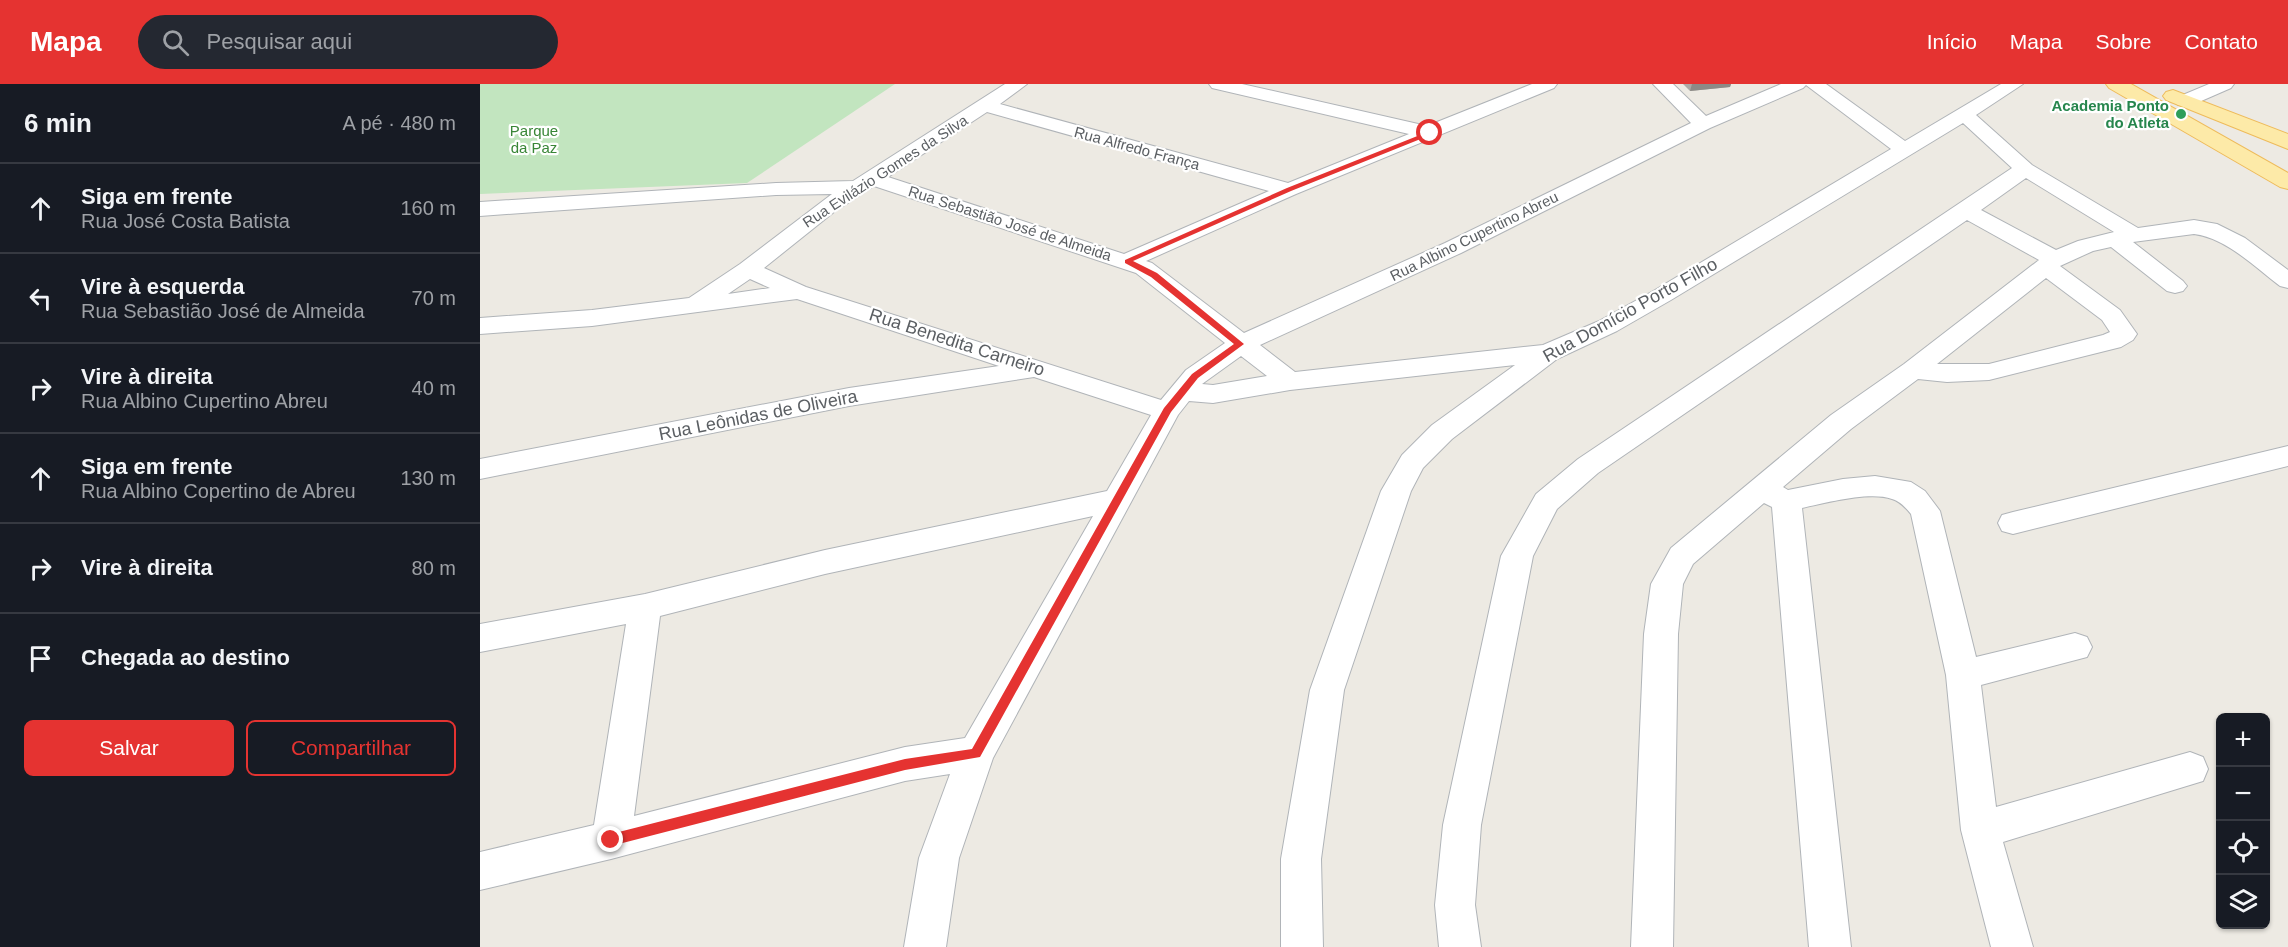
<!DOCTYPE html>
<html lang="pt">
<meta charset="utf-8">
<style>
:root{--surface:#171b24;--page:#242831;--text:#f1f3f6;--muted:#9ea1a6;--line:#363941;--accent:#e53331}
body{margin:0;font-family:Arial,sans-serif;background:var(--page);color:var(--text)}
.controls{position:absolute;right:18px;bottom:18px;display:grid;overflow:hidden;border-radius:9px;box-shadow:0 2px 4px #0004}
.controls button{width:54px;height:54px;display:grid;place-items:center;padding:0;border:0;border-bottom:2px solid var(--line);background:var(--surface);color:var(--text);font:30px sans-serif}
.stop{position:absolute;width:18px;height:18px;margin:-14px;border:4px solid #e53331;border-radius:50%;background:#fff}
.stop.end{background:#e53331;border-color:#fff;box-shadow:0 2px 6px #0008}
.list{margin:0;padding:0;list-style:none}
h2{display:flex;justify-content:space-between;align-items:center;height:78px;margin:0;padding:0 24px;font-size:26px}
h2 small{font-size:20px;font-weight:400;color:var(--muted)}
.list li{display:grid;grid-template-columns:39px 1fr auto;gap:18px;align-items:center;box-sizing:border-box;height:90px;padding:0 24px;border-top:2px solid var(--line)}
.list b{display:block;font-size:22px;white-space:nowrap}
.list p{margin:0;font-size:20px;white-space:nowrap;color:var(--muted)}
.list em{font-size:20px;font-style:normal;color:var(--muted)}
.actions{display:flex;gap:12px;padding:18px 24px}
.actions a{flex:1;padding:14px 0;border:2px solid var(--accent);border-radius:9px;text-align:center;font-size:21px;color:var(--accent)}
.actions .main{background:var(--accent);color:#fff}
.icon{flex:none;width:33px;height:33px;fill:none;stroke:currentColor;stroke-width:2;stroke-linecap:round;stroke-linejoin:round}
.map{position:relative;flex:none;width:1808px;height:863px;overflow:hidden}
header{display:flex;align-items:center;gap:36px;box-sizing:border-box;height:84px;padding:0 30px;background:var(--accent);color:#fff}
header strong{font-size:28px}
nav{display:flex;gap:33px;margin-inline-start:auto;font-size:21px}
.search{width:420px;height:54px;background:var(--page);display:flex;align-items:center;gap:15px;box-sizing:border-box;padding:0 21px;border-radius:33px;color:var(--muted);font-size:22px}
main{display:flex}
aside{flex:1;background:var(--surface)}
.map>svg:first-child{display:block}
.green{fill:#c2e5bf}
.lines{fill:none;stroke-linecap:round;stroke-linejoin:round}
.minor-casing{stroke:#b0b4b8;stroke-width:2}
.major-casing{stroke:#eebb5b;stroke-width:2}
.minor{fill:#fff;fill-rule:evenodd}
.major{fill:#fdeaa8;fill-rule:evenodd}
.wall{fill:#aca9a5}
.shaded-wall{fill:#8c8a86}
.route{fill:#e53331}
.leisure-dot{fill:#2e9e5b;stroke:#fff;stroke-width:2}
.labels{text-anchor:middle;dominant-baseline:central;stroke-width:4.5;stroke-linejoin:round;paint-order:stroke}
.far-leisure-label{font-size:15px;font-weight:bold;fill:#27864d;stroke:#fff;text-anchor:end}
.far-park-label{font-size:15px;fill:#398637;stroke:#fff}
.far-street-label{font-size:15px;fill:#5b5f63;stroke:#fff}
.street-label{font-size:18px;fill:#5b5f63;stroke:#fff}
</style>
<header>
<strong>Mapa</strong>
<div class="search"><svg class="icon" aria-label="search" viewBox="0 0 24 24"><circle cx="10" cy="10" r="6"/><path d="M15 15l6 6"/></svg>Pesquisar aqui</div>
<nav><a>Início</a><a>Mapa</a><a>Sobre</a><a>Contato</a></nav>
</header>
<main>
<aside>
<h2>6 min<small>A pé · 480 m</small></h2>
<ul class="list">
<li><svg class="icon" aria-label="ahead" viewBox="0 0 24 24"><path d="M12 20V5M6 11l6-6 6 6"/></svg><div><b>Siga em frente</b><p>Rua José Costa Batista</p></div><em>160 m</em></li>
<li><svg class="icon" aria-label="left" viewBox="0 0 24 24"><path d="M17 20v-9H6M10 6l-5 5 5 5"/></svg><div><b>Vire à esquerda</b><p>Rua Sebastião José de Almeida</p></div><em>70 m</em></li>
<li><svg class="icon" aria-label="right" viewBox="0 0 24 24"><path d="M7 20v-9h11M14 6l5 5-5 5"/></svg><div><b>Vire à direita</b><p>Rua Albino Cupertino Abreu</p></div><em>40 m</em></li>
<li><svg class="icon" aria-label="ahead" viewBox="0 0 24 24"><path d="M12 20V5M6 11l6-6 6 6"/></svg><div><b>Siga em frente</b><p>Rua Albino Copertino de Abreu</p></div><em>130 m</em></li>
<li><svg class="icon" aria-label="right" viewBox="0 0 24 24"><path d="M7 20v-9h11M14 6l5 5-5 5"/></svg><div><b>Vire à direita</b></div><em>80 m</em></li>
<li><svg class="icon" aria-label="arrive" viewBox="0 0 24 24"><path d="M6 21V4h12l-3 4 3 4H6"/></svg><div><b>Chegada ao destino</b></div></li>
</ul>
<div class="actions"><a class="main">Salvar</a><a>Compartilhar</a></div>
</aside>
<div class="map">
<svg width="1808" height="863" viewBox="0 0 1808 863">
<rect width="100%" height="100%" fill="#edeae3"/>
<path class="green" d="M 0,0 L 415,0 L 267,99 L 0,110 Z"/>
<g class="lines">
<defs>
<path id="minor" d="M 525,0 L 547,0 L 520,20 L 808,99 L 929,50 L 732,4 L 729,0 L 762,0 L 947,42 L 1052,0 L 1077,0 L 1074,4 L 816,110 L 666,177 L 672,179 L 764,249 L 965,159 L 1211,39 L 1173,0 L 1193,0 L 1226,32 L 1301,0 L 1346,0 L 1425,57 L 1521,0 L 1543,0 L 1496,31 L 1552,81 L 1658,144 L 1714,136 L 1737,140 L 1765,154 L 1808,186 L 1808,204 L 1800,202 C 1775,183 1746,154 1714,150 L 1653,158 L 1703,197 L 1707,202 L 1703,207 L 1695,209 L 1687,207 L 1631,163 L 1613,167 L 1580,182 L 1640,226 L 1657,250 L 1653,256 L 1641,263 L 1509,296 L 1467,298 L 1438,295 L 1371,345 L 1303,403 L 1308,406 L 1363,395 L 1395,392 L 1431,398 L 1445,407 L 1460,427 L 1496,573 L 1595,549 L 1607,553 L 1612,563 L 1607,573 L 1501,601 L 1516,723 L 1710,668 L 1723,673 L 1728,685 L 1723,697 L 1523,758 L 1553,863 L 1511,863 L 1481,746 L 1466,591 L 1431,430 C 1426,424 1420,417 1412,415 C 1389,407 1346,419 1322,424 L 1371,863 L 1329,863 L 1292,423 L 1284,419 L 1213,480 L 1203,500 L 1198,550 L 1193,863 L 1151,863 L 1164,550 L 1171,500 L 1191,464 L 1351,331 L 1424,280 L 1559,176 L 1487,136 L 1118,389 L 1077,425 L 1053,472 L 1001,741 L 995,821 L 1001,863 L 959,863 L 955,821 L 963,741 L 1021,472 L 1056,410 L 1098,375 L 1532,84 L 1483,39 L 1191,216 L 1137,247 L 1077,275 L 972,355 L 943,384 L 931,407 L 864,606 L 841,775 L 843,863 L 801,863 L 801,775 L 830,606 L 901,407 L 922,371 L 952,341 L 1035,281 L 810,306 L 733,319 L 709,317 L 698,331 L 513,674 L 479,774 L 466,863 L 424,863 L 439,774 L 470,690 L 425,697 L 131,775 L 0,806 L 0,768 L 114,741 L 146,540 L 0,568 L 0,540 L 165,510 L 345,466 L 627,407 L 671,331 L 554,293 L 369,322 L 0,395 L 0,375 L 369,304 L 519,282 L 317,215 L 112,242 L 0,250 L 0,234 L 112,226 L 209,214 L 260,180 L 352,110 L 296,111 L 0,132 L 0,118 L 296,99 L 373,97 ZM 1326,1 L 1411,65 L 1175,206 L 1119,237 L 1063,261 L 815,288 L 780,261 L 981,169 L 1230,44 L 1323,4 ZM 507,28 L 789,107 L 644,170 L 408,93 ZM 1546,94 L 1634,148 L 1598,157 L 1576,166 L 1501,126 ZM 394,102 L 656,189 L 745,259 L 706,286 L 681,316 L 326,203 L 284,184 L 354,128 ZM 1566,194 L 1622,236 L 1630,248 L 1623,251 L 1509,280 L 1457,280 ZM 270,195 L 290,204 L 248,210 ZM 761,272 L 787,292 L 733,301 L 722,300 ZM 613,432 L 485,654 L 425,663 L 154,732 L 180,532 L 345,490 Z
M 1729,0 L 1754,0 L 1751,4 L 1712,21 L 1698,21 L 1696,17 L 1698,13 Z
M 1808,362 L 1808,382 L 1533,450 L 1522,447 L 1518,439 L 1522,431 L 1533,428 Z"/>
<path id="major" d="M 1626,0 L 1651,0 L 1808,89 L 1808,105 L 1800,103 L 1629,4 Z
M 1693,6 L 1808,50 L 1808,65 L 1686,16 L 1683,12 L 1686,8 Z"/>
</defs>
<use href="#minor" class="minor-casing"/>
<use href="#major" class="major-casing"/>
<use href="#minor" class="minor"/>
<use href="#major" class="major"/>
</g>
<path class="wall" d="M 1203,0 L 1251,0 L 1250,3 L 1210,7 Z"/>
<path class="shaded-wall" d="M 1212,0 L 1251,0 L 1250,3 L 1210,7 Z"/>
<path class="route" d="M 950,47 L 953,50 L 811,107 L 653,177 L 677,189 L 764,260 L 718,294 L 691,328 L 500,673 L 425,686 L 131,762 L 127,761 L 125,756 L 127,752 L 131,750 L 425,675 L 492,665 L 684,324 L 712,290 L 754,260 L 671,193 L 645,179 L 645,176 L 807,104 Z"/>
<circle class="leisure-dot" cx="1701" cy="30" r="6"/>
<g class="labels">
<g class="far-leisure-label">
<text x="1689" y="21">Academia Ponto<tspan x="1689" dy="17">do Atleta</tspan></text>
</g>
<g class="far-park-label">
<text x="54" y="46">Parque<tspan x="54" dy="17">da Paz</tspan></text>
</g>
<g class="far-street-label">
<text transform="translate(657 64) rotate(15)">Rua Alfredo França</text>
<text transform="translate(405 87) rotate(-33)">Rua Evilázio Gomes da Silva</text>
<text transform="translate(530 139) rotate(18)">Rua Sebastião José de Almeida</text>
<text transform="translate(994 152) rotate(-26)">Rua Albino Cupertino Abreu</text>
</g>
<g class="street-label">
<text transform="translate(1150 226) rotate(-29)">Rua Domício Porto Filho</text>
<text transform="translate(477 258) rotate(18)">Rua Benedita Carneiro</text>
<text transform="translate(278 331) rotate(-11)">Rua Leônidas de Oliveira</text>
</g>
</g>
</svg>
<div class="controls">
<button>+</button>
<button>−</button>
<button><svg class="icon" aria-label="locate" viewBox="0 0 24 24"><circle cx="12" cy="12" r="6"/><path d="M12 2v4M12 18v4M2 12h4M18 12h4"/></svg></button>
<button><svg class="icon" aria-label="layers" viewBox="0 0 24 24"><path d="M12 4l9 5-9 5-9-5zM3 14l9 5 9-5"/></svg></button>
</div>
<div class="stop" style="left:950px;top:49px"></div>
<div class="stop end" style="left:131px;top:756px"></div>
</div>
</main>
